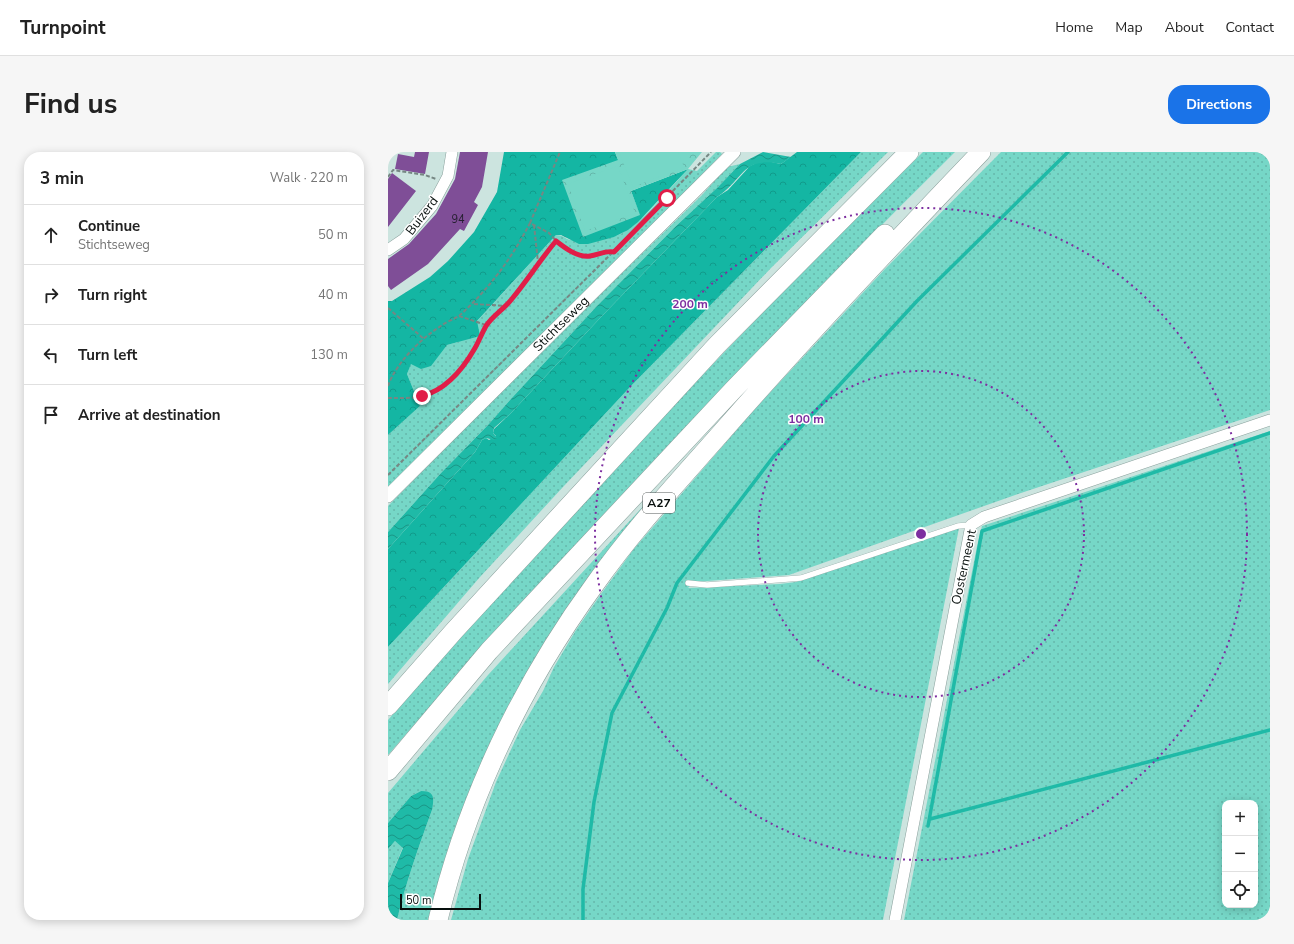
<!DOCTYPE html>
<meta charset="utf-8">
<style>
:root{--surface:#fff;--page:#f6f6f6;--text:#222;--muted:#767676;--line:#e0e0e0;--accent:#1a73e8}
body{margin:0;font-family:"Nunito Sans",sans-serif;background:var(--page);color:var(--text)}
.controls{position:absolute;right:12px;bottom:12px;display:grid;overflow:hidden;border-radius:8px;box-shadow:0 2px 10px #0003}
.controls button{width:36px;height:36px;display:grid;place-items:center;padding:0;border:0;border-bottom:1px solid var(--line);background:var(--surface);color:var(--text);font:20px sans-serif}
.scale{position:absolute;left:12px;bottom:10px;width:81px;box-sizing:border-box;padding-left:4px;border:2px solid #070f0d;border-top:0;font-size:11px;line-height:14px;white-space:nowrap;color:#070f0d;-webkit-text-stroke:3px #fff;paint-order:stroke}
.stop{position:absolute;width:12px;height:12px;margin:-9px;border:3px solid #e11d48;border-radius:50%;background:#fff}
.stop.end{background:#e11d48;border-color:#fff;box-shadow:0 1px 4px #0008}
.list{margin:0;padding:0;list-style:none}
h2{display:flex;justify-content:space-between;align-items:center;height:52px;margin:0;padding:0 16px;font-size:17px}
h2 small{font-size:13px;font-weight:400;color:var(--muted)}
.list li{display:grid;grid-template-columns:26px 1fr auto;gap:12px;align-items:center;box-sizing:border-box;height:60px;padding:0 16px;border-top:1px solid var(--line)}
.list b{display:block;font-size:15px;white-space:nowrap}
.list p{margin:0;font-size:13px;white-space:nowrap;color:var(--muted)}
.list em{font-size:13px;font-style:normal;color:var(--muted)}
.icon{flex:none;width:22px;height:22px;fill:none;stroke:currentColor;stroke-width:2;stroke-linecap:round;stroke-linejoin:round}
.map{position:relative;flex:none;width:882px;height:768px;overflow:hidden;border-radius:16px}
header{display:flex;align-items:center;gap:24px;box-sizing:border-box;height:56px;padding:0 20px;background:var(--surface);border-bottom:1px solid var(--line)}
header strong{font-size:19px}
nav{display:flex;gap:22px;margin-inline-start:auto;font-size:14px}
.intro{display:flex;align-items:center;justify-content:space-between;box-sizing:border-box;height:96px;padding:0 24px}
h1{margin:0;font-size:28px}
.button{padding:10px 18px;border-radius:16px;background:var(--accent);color:#fff;font-size:14px;font-weight:700}
main{display:flex;gap:24px;padding:0 24px}
aside{flex:1;background:var(--surface);border-radius:16px;box-shadow:0 2px 10px #0003}
.map>svg:first-child{display:block}
.grass{fill:url(#grass-dots);fill-rule:evenodd}
.forest{fill:url(#forest-crowns)}
.park{fill:url(#park-crowns)}
.garden{fill:#76d7c7}
.water{fill:url(#water-waves)}
.lines{fill:none;stroke-linecap:round;stroke-linejoin:round}
.stream{stroke:#1fbaa7;stroke-width:3.5}
.building{fill:#7f4e97}
.service-casing{stroke:#8aa09c;stroke-width:6}
.minor-casing{stroke:#8aa09c;stroke-width:12}
.tertiary-casing{stroke:#8aa09c;stroke-width:14}
.motorway-casing{stroke:#8aa09c;stroke-width:20}
.path{stroke:#768783;stroke-width:2;stroke-dasharray:4 2;stroke-linecap:butt}
.service{stroke:#fff;stroke-width:5.5}
.minor{stroke:#fff;stroke-width:11}
.tertiary{stroke:#fff;stroke-width:13}
.motorway{stroke:#fff;stroke-width:19}
.route{stroke:#e11d48;stroke-width:5}
.ring{fill:none;stroke:#7d2fa0;stroke-width:2;stroke-dasharray:2 4}
.labels{text-anchor:middle;dominant-baseline:central;stroke-width:3;stroke-linejoin:round;paint-order:stroke}
.number-label{font-size:11px;fill:#251f30}
.shield{fill:#fff;stroke:#515756;stroke-width:1}
.shield-label{font-size:12px;font-weight:bold;fill:#070f0d}
.street-label{font-size:13px;fill:#070f0d;stroke:#fff}
.centre{fill:#7d2fa0;stroke:#fff;stroke-width:2}
.ring-label{font-size:12px;text-anchor:middle;font-weight:bold;fill:#7d2fa0;stroke:#fff;stroke-width:3;stroke-linejoin:round;paint-order:stroke}
</style>
<header>
<strong>Turnpoint</strong>
<nav><a>Home</a><a>Map</a><a>About</a><a>Contact</a></nav>
</header>
<div class="intro"><h1>Find us</h1><a class="button">Directions</a></div>
<main>
<aside>
<h2>3 min<small>Walk · 220 m</small></h2>
<ul class="list">
<li><svg class="icon" aria-label="ahead" viewBox="0 0 24 24"><path d="M12 20V5M6 11l6-6 6 6"/></svg><div><b>Continue</b><p>Stichtseweg</p></div><em>50 m</em></li>
<li><svg class="icon" aria-label="right" viewBox="0 0 24 24"><path d="M7 20v-9h11M14 6l5 5-5 5"/></svg><div><b>Turn right</b></div><em>40 m</em></li>
<li><svg class="icon" aria-label="left" viewBox="0 0 24 24"><path d="M17 20v-9H6M10 6l-5 5 5 5"/></svg><div><b>Turn left</b></div><em>130 m</em></li>
<li><svg class="icon" aria-label="arrive" viewBox="0 0 24 24"><path d="M6 21V4h12l-3 4 3 4H6"/></svg><div><b>Arrive at destination</b></div></li>
</ul>
</aside>
<div class="map">
<svg width="882" height="768" viewBox="0 0 882 768">
<defs>
<pattern id="grass-dots" width="8" height="8" patternUnits="userSpaceOnUse"><rect width="8" height="8" fill="#76d7c7"/><path d="M2 2h.1M6 6h.1" fill="none" stroke="#65b7aa" stroke-width="1.8" stroke-linecap="round"/></pattern>
<pattern id="forest-crowns" width="20" height="18" patternUnits="userSpaceOnUse"><rect width="20" height="18" fill="#14b6a3"/><path d="M2 6a3 3 0 1 1 6 0M12 15a3 3 0 1 1 6 0" fill="none" stroke="#119b8b"/></pattern>
<pattern id="park-crowns" width="20" height="18" patternUnits="userSpaceOnUse"><rect width="20" height="18" fill="#76d7c7"/><path d="M2 6a3 3 0 1 1 6 0M12 15a3 3 0 1 1 6 0" fill="none" stroke="#65b7aa"/></pattern>
<pattern id="water-waves" width="16" height="10" patternUnits="userSpaceOnUse"><rect width="16" height="10" fill="#1fbaa7"/><path d="M0 5q4-4 8 0t8 0" fill="none" stroke="#199686"/></pattern>
</defs>
<rect width="100%" height="100%" fill="#cce4df"/>
<path class="grass" d="M 328,0 L 332,0 L 334,2 L 243,95 L 0,336 L 0,283 L 32,254 L 19,222 L 23,211 L 59,193 L 70,190 L 168,83 C 175,83 176,86 182,88 C 187,88 220,86 225,85 C 247,80 284,34 300,17 L 309,19 Z
M 473,0 L 500,0 L 383,116 L 175,335 L 92,425 L 0,532 L 0,495 L 242,235 Z
M 535,0 L 567,0 C 371,194 181,395 0,603 L 0,568 C 170,372 349,182 535,0 Z
M 613,0 L 882,0 L 882,258 L 630,342 L 401,423 L 306,430 L 300,436 L 392,432 L 408,430 L 571,376 L 495,768 L 63,768 L 80,707 L 108,630 L 132,578 L 155,539 L 166,515 L 188,478 L 213,442 L 245,398 L 365,259 L 496,118 Z
M 352,12 L 330,35 L 288,74 L 208,155 L 122,248 L 100,273 L 53,321 L 0,380 L 0,354 L 138,215 L 314,43 L 339,15 Z
M 350,251 L 171,476 L 46,768 L 9,768 C 18,730 31,694 44,658 L 33,639 L 23,644 L 0,671 L 0,641 L 100,523 Z
M 882,279 L 882,768 L 516,768 L 589,394 L 594,374 ZM 837,651 L 867,651 L 867,753 L 837,753 Z
M 7,689 L 15,695 L 0,731 L 0,697 Z"/>
<path class="forest" d="M 116,0 L 227,0 L 252,63 L 243,39 L 300,17 L 250,70 L 240,78 L 226,85 L 200,92 L 191,92 L 173,83 L 168,83 L 89,169 L 92,184 L 59,193 L 43,214 L 33,217 L 23,212 L 19,222 L 32,254 L 0,283 L 0,149 L 4,149 L 42,125 L 60,109 L 86,80 L 109,40 Z
M 409,0 L 473,0 L 242,235 L 0,495 L 0,397 L 87,300 L 94,288 L 98,286 L 101,288 L 108,284 L 105,281 L 106,277 L 123,261 L 214,164 L 329,45 L 340,38 L 362,14 L 370,10 L 379,9 L 393,12 Z"/>
<path class="park" d="M 227,0 L 314,0 L 300,17 L 243,39 L 252,63 L 195,85 L 174,28 L 230,8 Z"/>
<path class="garden" d="M 231,0 L 290,0 L 296,15 L 245,35 Z
M 230,14 L 247,61 L 197,79 L 180,32 Z"/>
<path class="water" d="M 375,0 L 403,5 L 393,12 C 354,4 357,26 329,45 L 214,164 L 123,261 L 106,276 L 105,281 L 109,286 L 106,288 L 98,286 L 94,288 L 87,300 L 0,397 L 0,380 L 53,321 L 100,273 L 122,248 L 208,155 L 288,74 L 330,35 L 352,12 Z
M 33,639 C 47,639 46,646 44,658 C 31,694 18,730 9,768 L 0,768 L 0,731 L 15,696 L 7,689 L 0,697 L 0,671 L 23,644 Z"/>
<g class="lines">
<path class="stream" d="M 542,667 L 882,578
M 540,674 L 594,379 L 882,281
M 195,768 L 195,737 L 206,650 L 224,561 L 279,456 L 289,431 L 386,304 L 529,149 L 680,0"/>
</g>
<path class="building" d="M 27,0 L 41,0 L 37,22 L 7,17 L 10,2 L 26,5 Z
M 72,0 L 100,0 L 94,35 L 86,50 L 90,53 L 76,79 L 72,77 L 40,112 L 3,138 L 0,134 L 0,107 L 21,92 L 48,62 L 67,27 Z
M 4,21 L 28,39 L 0,75 L 0,27 Z"/>
<g class="lines">
<defs>
<path id="service" d="M 300,431 L 319,433 L 413,426 L 570,374 L 583,373"/>
<path id="minor" d="M 0,98 L 16,87 L 44,54 L 60,24 L 64,0
M 507,768 L 583,373 L 596,365 L 882,268"/>
<g id="tertiary">
<path id="s1" d="M 0,344 L 346,0"/>
</g>
<path id="motorway" d="M 0,554 L 66,479 L 329,193 L 521,0
M 0,619 L 101,499 L 346,237 L 497,82
M 50,768 C 79,647 134,532 207,432 C 245,378 290,330 333,281 C 417,185 505,92 593,0"/>
</defs>
<use href="#service" class="service-casing"/>
<use href="#minor" class="minor-casing"/>
<use href="#tertiary" class="tertiary-casing"/>
<use href="#motorway" class="motorway-casing"/>
<path class="path" d="M 0,25 L 5,18 L 37,23 L 48,27
M 142,71 L 172,0
M 146,73 L 150,110
M 86,152 L 118,154
M 0,156 L 36,187
M 71,164 C 101,137 124,106 142,71 L 161,81 L 168,89
M 0,234 C 7,213 31,188 50,176 C 56,171 64,168 71,164 L 98,173
M 0,246 C 15,246 32,247 45,241 C 63,233 77,212 86,196 C 90,189 93,181 98,174 C 104,165 114,159 121,150 C 138,130 151,109 168,89 C 177,96 190,106 202,104 C 210,104 218,98 226,99
M 0,323 L 226,99 L 323,0"/>
<use href="#service" class="service"/>
<use href="#minor" class="minor"/>
<use href="#tertiary" class="tertiary"/>
<use href="#motorway" class="motorway"/>
</g>
<g class="lines">
<path class="route" d="M 34,244 C 58,238 75,217 87,196 C 91,189 94,181 98,174 C 104,164 116,157 123,148 C 139,129 152,108 168,89 C 177,96 190,106 202,104 C 210,103 218,98 226,100 L 279,46"/>
</g>
<g class="ring">
<circle cx="533" cy="382" r="163"/>
<circle cx="533" cy="382" r="326"/>
</g>
<g class="labels">
<g class="number-label">
<text x="70" y="67">94</text>
</g>
<rect class="shield" x="255" y="341" width="32" height="20" rx="3"/>
<g class="shield-label">
<text x="271" y="351">A27</text>
</g>
<g class="street-label">
<text transform="translate(34 64) rotate(-53)">Buizerd</text>
<text stroke="none"><textPath href="#s1" startOffset="244">Stichtseweg</textPath></text>
<text transform="translate(576 415) rotate(-78)">Oostermeent</text>
</g>
</g>
<circle cx="533" cy="382" r="6" class="centre"/>
<g class="ring-label">
<text x="302" y="156">200 m</text>
<text x="418" y="271">100 m</text>
</g>
</svg>
<div class="controls">
<button>+</button>
<button>−</button>
<button><svg class="icon" aria-label="locate" viewBox="0 0 24 24"><circle cx="12" cy="12" r="6"/><path d="M12 2v4M12 18v4M2 12h4M18 12h4"/></svg></button>
</div>
<div class="scale">50 m</div>
<div class="stop" style="left:279px;top:46px"></div>
<div class="stop end" style="left:34px;top:244px"></div>
</div>
</main>
